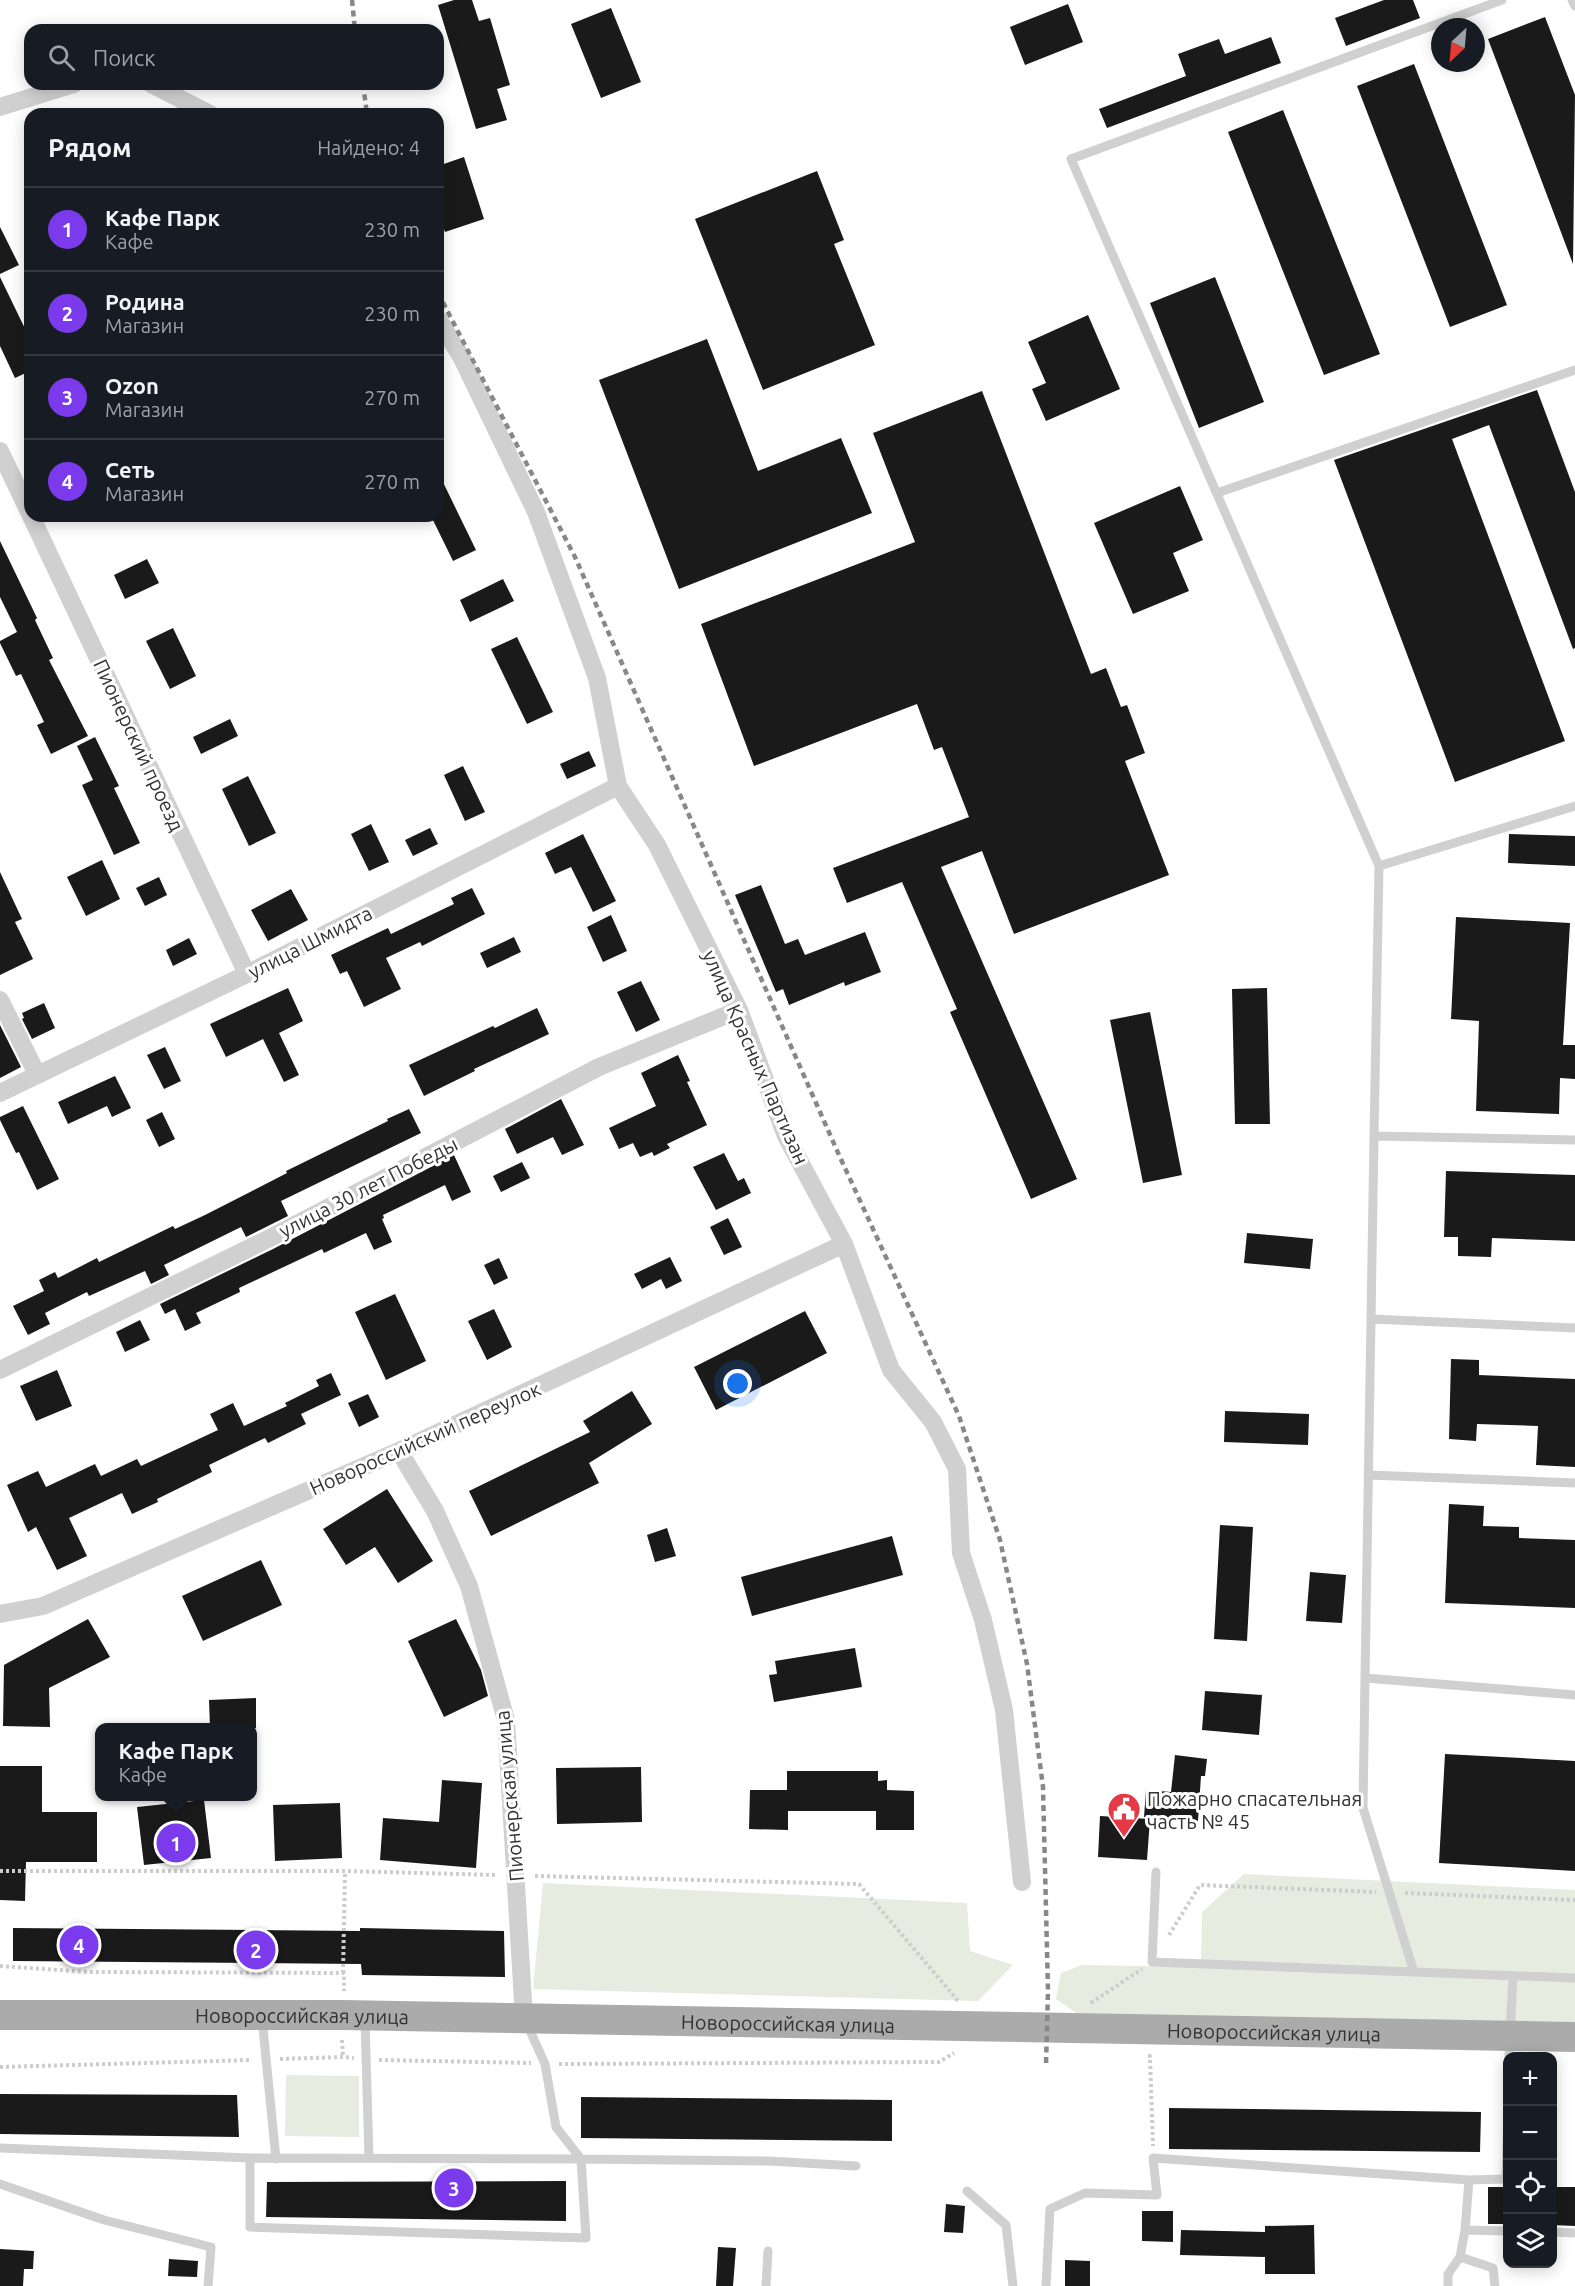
<!DOCTYPE html>
<html lang="ru">
<meta charset="utf-8">
<style>
:root{--surface:#171b24;--page:#20242c;--text:#f1f3f6;--muted:#9ea1a6;--line:#363941;--accent:#7c3aed}
body{margin:0;font-family:Ubuntu,sans-serif;background:var(--page);color:var(--text)}
.controls{position:absolute;right:18px;bottom:18px;display:grid;overflow:hidden;border-radius:12px;box-shadow:0 3px 15px #0003}
.controls button{width:54px;height:54px;display:grid;place-items:center;padding:0;border:0;border-bottom:2px solid var(--line);background:var(--surface);color:var(--text);font:30px sans-serif}
.compass{position:absolute;left:1431px;top:18px;width:54px;height:54px;border-radius:50%;background:var(--surface);box-shadow:0 3px 15px #0003;rotate:206deg}
.you{position:absolute;left:738px;top:1384px;width:21px;height:21px;margin:-15px;border:4px solid #fff;border-radius:50%;background:#1a73e8;box-shadow:0 0 0 9px #1a73e833}
.badge{display:grid;place-items:center;width:39px;height:39px;border-radius:50%;background:var(--accent);color:#fff;font-size:20px;font-weight:700}
.pin{position:absolute;translate:-50% -50%;border:3px solid #fff;box-shadow:0 2px 6px #0006}
.popup{position:absolute;left:95px;top:1723px;width:162px;height:78px;box-sizing:border-box;display:grid;place-content:center;border-radius:12px;background:var(--surface);filter:drop-shadow(0 2px 4px #0005);font-size:20px;white-space:nowrap;color:var(--muted)}
.popup b{font-size:22px;color:var(--text)}
.popup::after{content:'';position:absolute;left:50%;top:100%;margin-left:-12px;border:12px solid transparent;border-top-color:var(--surface)}
.list{margin:0;padding:0;list-style:none}
h2{display:flex;justify-content:space-between;align-items:center;height:78px;margin:0;padding:0 24px;font-size:26px}
h2 small{font-size:20px;font-weight:400;color:var(--muted)}
.list li{display:grid;grid-template-columns:39px 1fr auto;gap:18px;align-items:center;box-sizing:border-box;height:84px;padding:0 24px;border-top:2px solid var(--line)}
.list b{display:block;font-size:22px;white-space:nowrap}
.list p{margin:0;font-size:20px;white-space:nowrap;color:var(--muted)}
.list em{font-size:20px;font-style:normal;color:var(--muted)}
.icon{flex:none;width:33px;height:33px;fill:none;stroke:currentColor;stroke-width:2;stroke-linecap:round;stroke-linejoin:round}
.map{position:relative;flex:none;width:1575px;height:2286px;overflow:hidden}
.search{position:absolute;background:var(--surface);box-shadow:0 3px 15px #0003;left:24px;top:24px;width:420px;height:66px;display:flex;align-items:center;gap:15px;box-sizing:border-box;padding:0 21px;border-radius:18px;color:var(--muted);font-size:22px}
.panel{position:absolute;background:var(--surface);box-shadow:0 3px 15px #0003;left:24px;top:108px;width:420px;height:414px;border-radius:18px}
.map>svg:first-child{display:block}
.green{fill:#e6ecdf}
.building{fill:#1a1a1a}
.lines{fill:none;stroke-linecap:round;stroke-linejoin:round}
.path{stroke:#cdcdcd;stroke-width:4;stroke-dasharray:3 3;stroke-linecap:butt}
.lane{stroke:#d0d0d0;stroke-width:9}
.street{stroke:#d0d0d0;stroke-width:18}
.primary{stroke:#ababab;stroke-width:30}
.rail{stroke:#888;stroke-width:4.5;stroke-dasharray:6 4.5;stroke-linecap:butt}
.labels{text-anchor:middle;dominant-baseline:central;stroke-width:6;stroke-linejoin:round;paint-order:stroke}
.street-label{font-size:20px;fill:#333;stroke:#fff}
.poi-label{font-size:20px;fill:#333;stroke:#fff;text-anchor:start}
</style>
<div class="map">
<svg width="1575" height="2286" viewBox="0 0 1575 2286">
<rect width="100%" height="100%" fill="#fff"/>
<path class="green" d="M 1244,1874 L 1575,1890 L 1575,2022 L 1079,2015 L 1056,1999 L 1061,1973 L 1082,1965 L 1201,1967 L 1202,1912 Z
M 543,1883 L 967,1903 L 970,1951 L 1013,1965 L 978,2001 L 533,1989 Z
M 286,2075 L 359,2076 L 359,2137 L 285,2136 Z"/>
<path class="building" d="M 454,0 L 472,0 L 479,21 L 490,18 L 510,85 L 497,89 L 507,120 L 476,129 L 438,5 Z
M 1384,0 L 1413,0 L 1420,18 L 1346,46 L 1335,18 Z
M 1068,4 L 1083,42 L 1025,65 L 1010,27 Z
M 611,8 L 641,82 L 601,98 L 571,24 Z
M 1545,17 L 1575,95 L 1573,264 L 1488,39 Z
M 1271,37 L 1281,63 L 1107,128 L 1099,109 L 1186,76 L 1178,54 L 1219,39 L 1225,54 Z
M 1414,64 L 1507,305 L 1450,327 L 1357,86 Z
M 1283,110 L 1380,354 L 1324,375 L 1228,132 Z
M 464,157 L 484,219 L 445,232 L 438,212 L 438,166 Z
M 817,171 L 844,240 L 834,244 L 875,345 L 763,390 L 695,219 Z
M 0,227 L 19,265 L 0,274 Z
M 0,277 L 30,339 L 30,371 L 15,378 L 0,346 Z
M 1215,277 L 1264,402 L 1199,428 L 1150,303 Z
M 1088,315 L 1120,389 L 1046,421 L 1032,389 L 1046,383 L 1028,342 Z
M 707,339 L 758,471 L 841,438 L 872,513 L 679,589 L 599,380 Z
M 1537,390 L 1575,492 L 1575,648 L 1573,649 L 1489,425 L 1452,439 L 1565,741 L 1455,782 L 1334,460 Z
M 982,391 L 1091,674 L 1106,668 L 1121,707 L 1127,705 L 1145,753 L 1125,761 L 1169,875 L 1014,934 L 982,851 L 941,867 L 1077,1179 L 1031,1199 L 950,1012 L 957,1009 L 902,882 L 847,903 L 833,868 L 969,817 L 942,747 L 934,750 L 917,704 L 754,766 L 701,624 L 915,542 L 873,433 Z
M 438,472 L 476,550 L 453,561 L 431,516 L 438,516 Z
M 1180,486 L 1203,540 L 1173,553 L 1189,591 L 1133,614 L 1094,523 Z
M 0,541 L 37,618 L 35,620 L 53,658 L 49,660 L 88,736 L 51,754 L 37,725 L 44,722 L 21,674 L 16,676 L 0,643 L 0,641 L 17,632 L 0,597 Z
M 147,559 L 159,583 L 125,599 L 114,575 Z
M 503,579 L 514,601 L 470,622 L 460,600 Z
M 173,628 L 196,676 L 170,689 L 146,641 Z
M 517,637 L 553,712 L 527,724 L 491,649 Z
M 230,719 L 238,736 L 201,754 L 193,737 Z
M 95,737 L 119,786 L 114,788 L 140,843 L 114,855 L 82,785 L 93,780 L 77,746 Z
M 589,751 L 596,766 L 567,779 L 560,764 Z
M 463,766 L 485,812 L 465,821 L 444,775 Z
M 248,776 L 276,833 L 249,846 L 222,789 Z
M 371,824 L 389,862 L 369,871 L 351,834 Z
M 430,828 L 438,844 L 413,856 L 405,840 Z
M 583,834 L 616,901 L 593,912 L 571,867 L 555,874 L 545,853 Z
M 1509,834 L 1575,836 L 1575,866 L 1508,863 Z
M 102,860 L 120,899 L 86,916 L 67,877 Z
M 0,872 L 22,919 L 15,922 L 33,959 L 0,975 Z
M 159,877 L 167,895 L 145,906 L 136,888 Z
M 761,885 L 785,944 L 798,939 L 805,955 L 865,932 L 881,972 L 845,986 L 844,982 L 789,1005 L 783,989 L 776,992 L 735,895 Z
M 472,888 L 485,914 L 422,946 L 420,942 L 386,958 L 401,989 L 364,1007 L 347,971 L 340,974 L 331,955 L 388,928 L 391,934 L 454,904 L 451,898 Z
M 291,889 L 308,920 L 268,941 L 251,910 Z
M 611,915 L 627,951 L 603,962 L 587,927 Z
M 1456,917 L 1570,923 L 1563,1045 L 1575,1045 L 1575,1079 L 1560,1078 L 1559,1114 L 1476,1111 L 1479,1021 L 1451,1019 Z
M 514,937 L 521,952 L 487,968 L 480,953 Z
M 189,938 L 197,954 L 173,966 L 166,950 Z
M 641,981 L 660,1020 L 636,1032 L 617,992 Z
M 288,988 L 303,1021 L 279,1033 L 299,1075 L 284,1082 L 263,1039 L 226,1057 L 210,1024 Z
M 1267,988 L 1270,1124 L 1235,1124 L 1232,989 Z
M 44,1003 L 55,1028 L 32,1039 L 22,1019 L 24,1018 L 22,1013 Z
M 537,1008 L 549,1034 L 474,1069 L 475,1071 L 424,1096 L 409,1065 L 493,1026 L 495,1028 Z
M 1150,1012 L 1182,1175 L 1143,1183 L 1110,1020 Z
M 0,1025 L 21,1067 L 0,1078 Z
M 165,1047 L 181,1081 L 164,1089 L 147,1055 Z
M 678,1055 L 690,1081 L 687,1082 L 707,1125 L 667,1144 L 670,1148 L 654,1156 L 652,1152 L 640,1157 L 633,1143 L 619,1149 L 609,1128 L 656,1106 L 641,1073 Z
M 115,1076 L 131,1108 L 112,1117 L 107,1106 L 68,1124 L 58,1102 Z
M 561,1099 L 584,1145 L 562,1155 L 553,1137 L 517,1154 L 505,1129 Z
M 23,1106 L 59,1179 L 37,1190 L 19,1152 L 16,1153 L 0,1120 L 0,1117 Z
M 409,1109 L 421,1133 L 281,1201 L 288,1216 L 246,1237 L 241,1227 L 164,1265 L 169,1275 L 151,1284 L 145,1271 L 89,1296 L 87,1292 L 45,1313 L 50,1324 L 28,1335 L 13,1306 L 44,1291 L 39,1280 L 55,1272 L 58,1278 L 97,1258 L 99,1262 L 173,1226 L 175,1229 L 205,1215 L 287,1173 L 286,1171 L 388,1121 L 387,1119 Z
M 162,1112 L 175,1139 L 159,1147 L 146,1120 Z
M 724,1153 L 738,1181 L 744,1178 L 751,1193 L 716,1210 L 693,1167 Z
M 454,1155 L 471,1192 L 452,1201 L 445,1185 L 383,1215 L 384,1218 L 382,1219 L 392,1242 L 374,1250 L 366,1233 L 324,1253 L 322,1249 L 239,1288 L 240,1292 L 196,1313 L 201,1323 L 185,1331 L 175,1309 L 165,1314 L 160,1304 L 273,1249 Z
M 522,1162 L 530,1178 L 501,1192 L 493,1176 Z
M 1446,1171 L 1575,1175 L 1575,1241 L 1492,1238 L 1491,1257 L 1458,1256 L 1458,1237 L 1444,1237 Z
M 728,1218 L 742,1247 L 724,1255 L 710,1227 Z
M 1247,1233 L 1313,1239 L 1310,1269 L 1244,1263 Z
M 670,1257 L 682,1281 L 666,1289 L 661,1279 L 642,1289 L 634,1274 Z
M 499,1258 L 508,1278 L 494,1285 L 484,1265 Z
M 395,1294 L 426,1361 L 386,1380 L 355,1312 Z
M 494,1309 L 512,1347 L 487,1360 L 468,1321 Z
M 805,1311 L 827,1353 L 716,1410 L 694,1367 Z
M 140,1320 L 150,1340 L 125,1352 L 116,1332 Z
M 1451,1359 L 1479,1360 L 1479,1375 L 1575,1379 L 1575,1467 L 1536,1465 L 1538,1426 L 1477,1424 L 1476,1441 L 1449,1439 Z
M 57,1370 L 72,1406 L 36,1421 L 20,1386 Z
M 331,1373 L 341,1395 L 301,1414 L 306,1424 L 268,1443 L 265,1438 L 209,1465 L 212,1472 L 157,1499 L 158,1502 L 132,1514 L 122,1493 L 69,1518 L 87,1556 L 57,1570 L 36,1527 L 28,1532 L 7,1485 L 38,1471 L 46,1487 L 95,1464 L 101,1476 L 137,1459 L 141,1466 L 218,1430 L 210,1414 L 233,1403 L 244,1426 L 287,1406 L 285,1403 L 319,1386 L 316,1380 Z
M 632,1391 L 652,1424 L 589,1463 L 599,1483 L 491,1536 L 469,1491 L 590,1432 L 583,1421 Z
M 368,1394 L 379,1417 L 359,1427 L 348,1403 Z
M 1225,1411 L 1309,1414 L 1308,1445 L 1224,1442 Z
M 387,1489 L 433,1561 L 398,1583 L 375,1547 L 346,1565 L 323,1529 Z
M 1449,1504 L 1484,1506 L 1483,1526 L 1519,1527 L 1519,1538 L 1575,1540 L 1575,1608 L 1445,1603 Z
M 1220,1525 L 1253,1527 L 1247,1641 L 1214,1639 Z
M 667,1528 L 676,1556 L 655,1562 L 647,1535 Z
M 892,1536 L 903,1575 L 752,1616 L 741,1577 Z
M 261,1560 L 282,1605 L 203,1641 L 182,1596 Z
M 1310,1572 L 1346,1575 L 1342,1623 L 1306,1621 Z
M 88,1619 L 110,1657 L 49,1688 L 50,1727 L 3,1726 L 4,1665 Z
M 456,1619 L 481,1670 L 488,1696 L 444,1717 L 408,1641 Z
M 855,1648 L 862,1687 L 774,1702 L 769,1675 L 777,1674 L 775,1661 Z
M 1205,1691 L 1262,1695 L 1259,1735 L 1202,1730 Z
M 256,1698 L 256,1728 L 210,1728 L 209,1700 Z
M 1445,1754 L 1575,1761 L 1575,1871 L 1439,1863 Z
M 1175,1755 L 1207,1759 L 1205,1776 L 1201,1776 L 1198,1821 L 1144,1817 L 1146,1790 L 1171,1792 Z
M 0,1766 L 42,1766 L 42,1812 L 97,1812 L 97,1862 L 26,1862 L 25,1901 L 0,1900 Z
M 641,1767 L 642,1822 L 557,1824 L 556,1768 Z
M 787,1771 L 878,1771 L 878,1781 L 887,1780 L 887,1790 L 914,1791 L 914,1830 L 876,1830 L 876,1811 L 788,1811 L 788,1830 L 749,1829 L 750,1790 L 787,1790 Z
M 442,1780 L 482,1783 L 476,1868 L 380,1860 L 383,1818 L 439,1822 Z
M 204,1800 L 211,1858 L 144,1865 L 137,1807 Z
M 340,1803 L 342,1858 L 275,1861 L 273,1805 Z
M 1100,1816 L 1150,1819 L 1147,1860 L 1098,1857 Z
M 13,1928 L 360,1931 L 360,1928 L 504,1931 L 505,1977 L 362,1975 L 361,1964 L 13,1961 Z
M 0,2094 L 237,2095 L 239,2137 L 0,2134 Z
M 581,2097 L 892,2100 L 892,2141 L 581,2138 Z
M 1169,2108 L 1481,2112 L 1480,2152 L 1169,2149 Z
M 566,2181 L 566,2221 L 266,2217 L 267,2182 Z
M 1488,2187 L 1508,2187 L 1508,2224 L 1488,2224 Z
M 1552,2187 L 1575,2187 L 1575,2226 L 1552,2225 Z
M 946,2204 L 965,2206 L 963,2233 L 944,2232 Z
M 1142,2211 L 1173,2211 L 1173,2242 L 1142,2241 Z
M 1314,2225 L 1315,2274 L 1265,2274 L 1265,2257 L 1180,2255 L 1181,2230 L 1265,2232 L 1265,2226 Z
M 718,2247 L 736,2248 L 733,2286 L 716,2286 Z
M 0,2249 L 34,2251 L 33,2269 L 24,2269 L 23,2286 L 0,2286 Z
M 169,2259 L 198,2261 L 197,2277 L 168,2276 Z
M 1065,2260 L 1090,2261 L 1090,2286 L 1065,2286 Z"/>
<g class="lines">
<path class="path" d="M 0,1871 L 345,1871 L 497,1875
M 535,1876 L 859,1884 L 959,2002
M 1405,1893 L 1575,1900
M 1169,1935 L 1200,1885 L 1376,1892
M 0,1966 L 88,1972 L 344,1973 L 344,1991
M 343,1973 L 345,1871
M 1091,2003 L 1142,1969
M 342,2040 L 343,2057
M 1148,2056 L 1150,2056 L 1153,2146
M 280,2059 L 343,2057 L 354,2058
M 379,2060 L 531,2063
M 559,2064 L 939,2062 L 954,2053
M 0,2067 L 252,2060"/>
<path class="lane" d="M 1572,0 L 1575,6
M 1217,493 L 1575,370
M 1575,806 L 1379,866 L 1374,1136 L 1575,1140
M 1379,866 L 1071,159 L 1502,0
M 1371,1319 L 1374,1136
M 1575,1328 L 1371,1319 L 1365,1678 L 1575,1695
M 1368,1475 L 1575,1483
M 1365,1678 L 1363,1808 L 1414,1972
M 1156,1872 L 1152,1962 L 1575,1978
M 262,2018 L 276,2159
M 365,2020 L 369,2158
M 526,2022 L 545,2064 L 556,2127 L 581,2159
M 1509,2056 L 1513,1976
M 0,2148 L 250,2158 L 250,2227 L 586,2238 L 581,2159 L 769,2161 L 856,2166
M 250,2158 L 581,2159
M 0,2184 L 104,2220 L 211,2247 L 208,2286
M 967,2191 L 1006,2225 L 1013,2286
M 1465,2230 L 1508,2231
M 1552,2232 L 1575,2233
M 766,2286 L 768,2251
M 1046,2286 L 1050,2209 L 1085,2193 L 1157,2195 L 1153,2158 L 1469,2180
M 1448,2286 L 1448,2274 L 1460,2257
M 1495,2286 L 1493,2268 L 1460,2257 L 1465,2230 L 1469,2180 L 1506,2179 L 1508,2110"/>
<path class="street" d="M 151,84 L 210,114
M 0,107 L 74,84
M 438,319 L 462,358 L 536,512 L 597,678 L 618,786 L 657,845 L 739,1010 L 786,1136 L 844,1244 L 891,1370 L 933,1422 L 957,1469 L 961,1553 L 983,1620 L 1004,1710 L 1022,1882
M 0,451 L 30,514
M 31,516 L 247,974
M 0,1000 L 37,1074
M 0,1093 L 247,974 L 618,786
M 0,1370 L 268,1239 L 599,1067 L 739,1010
M 399,1451 L 435,1511 L 469,1586 L 506,1720 L 524,2018
M 0,1614 L 43,1606 L 399,1451 L 844,1244"/>
<path class="primary" id="s1" d="M 0,2015 L 342,2015 L 1575,2037"/>
<path class="rail" d="M 352,0 L 355,30
M 363,84 L 367,114
M 438,293 L 575,557 L 839,1155 L 959,1416 L 1000,1540 L 1027,1664 L 1043,1787 L 1048,1991 L 1046,2065"/>
</g>
<defs>
<symbol id="civic-pin" viewBox="-11 -11 22 30"><path d="M0 17L-7.5 6A9.5 9.5 0 1 1 7.5 6Z" fill="#e63946" stroke="#fff"/><path d="M-.6-6.5H3V-4.5H.6V-3L4-1V1h2V6H-6V1h2V-1L-.6-3ZM-1.2 2.5V6h2.4V2.5Z" fill="#fff"/></symbol>
</defs>
<g fill-rule="evenodd">
<use href="#civic-pin" x="1105" y="1790" width="38" height="52"/>
</g>
<g class="labels">
<g class="street-label">
<text transform="translate(139 745) rotate(65)">Пионерский проезд</text>
<text transform="translate(310 942) rotate(-27)">улица Шмидта</text>
<text transform="translate(756 1057) rotate(66)">улица Красных Партизан</text>
<text transform="translate(368 1187) rotate(-27)">улица 30 лет Победы</text>
<text transform="translate(425 1438) rotate(-24)">Новороссийский переулок</text>
<text transform="translate(509 1796) rotate(-95)">Пионерская улица</text>
<text stroke="none"><textPath href="#s1" startOffset="302">Новороссийская улица</textPath></text>
<text stroke="none"><textPath href="#s1" startOffset="788">Новороссийская улица</textPath></text>
<text stroke="none"><textPath href="#s1" startOffset="1274">Новороссийская улица</textPath></text>
</g>
<g class="poi-label">
<text x="1147" y="1798">Пожарно спасательная<tspan x="1147" dy="23">часть № 45</tspan></text>
</g>
</g>
</svg>
<div class="controls">
<button>+</button>
<button>−</button>
<button><svg class="icon" aria-label="locate" viewBox="0 0 24 24"><circle cx="12" cy="12" r="6"/><path d="M12 2v4M12 18v4M2 12h4M18 12h4"/></svg></button>
<button><svg class="icon" aria-label="layers" viewBox="0 0 24 24"><path d="M12 4l9 5-9 5-9-5zM3 14l9 5 9-5"/></svg></button>
</div>
<svg class="compass" viewBox="-18 -18 36 36"><path d="M0-13l5 13h-10z" fill="#e53935"/><path d="M0 13l5-13h-10z" fill="#9ea1a6"/></svg>
<div class="you"></div>
<div class="pin badge" style="left:176px;top:1843px">1</div>
<div class="popup"><b>Кафе Парк</b>Кафе</div>
<div class="pin badge" style="left:256px;top:1950px">2</div>
<div class="pin badge" style="left:454px;top:2188px">3</div>
<div class="pin badge" style="left:79px;top:1945px">4</div>
<div class="search"><svg class="icon" aria-label="search" viewBox="0 0 24 24"><circle cx="10" cy="10" r="6"/><path d="M15 15l6 6"/></svg>Поиск</div>
<section class="panel">
<h2>Рядом<small>Найдено: 4</small></h2>
<ul class="list">
<li><span class="badge">1</span><div><b>Кафе Парк</b><p>Кафе</p></div><em>230 m</em></li>
<li><span class="badge">2</span><div><b>Родина</b><p>Магазин</p></div><em>230 m</em></li>
<li><span class="badge">3</span><div><b>Ozon</b><p>Магазин</p></div><em>270 m</em></li>
<li><span class="badge">4</span><div><b>Сеть</b><p>Магазин</p></div><em>270 m</em></li>
</ul>
</section>
</div>
